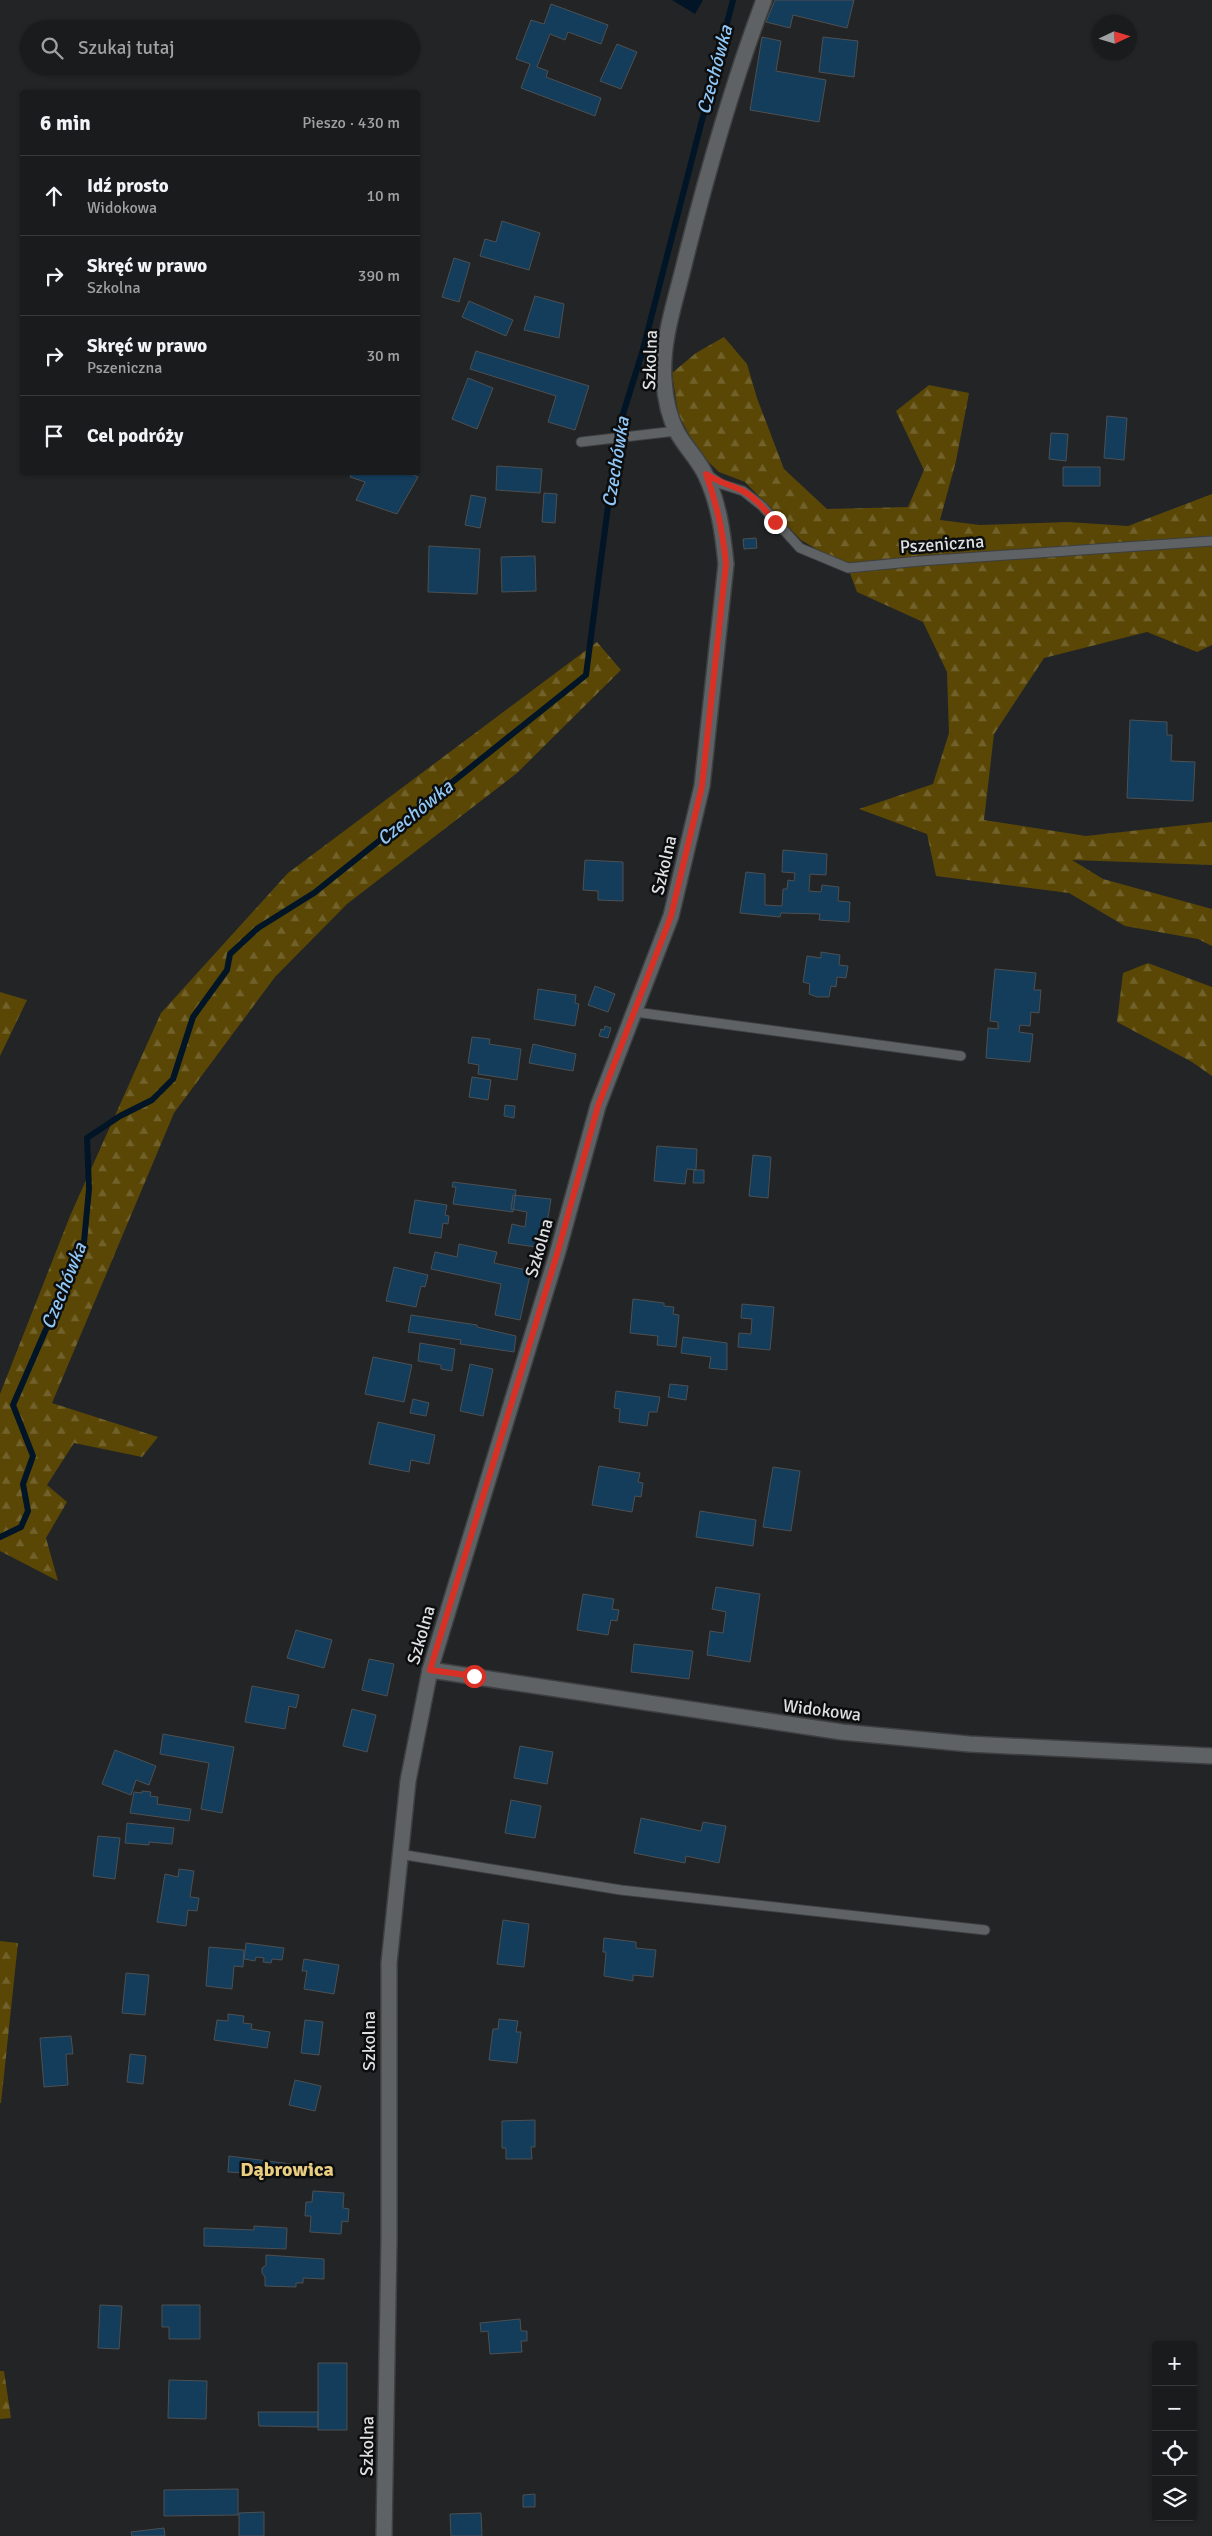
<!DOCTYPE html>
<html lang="pl">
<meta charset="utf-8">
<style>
:root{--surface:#1a1b1c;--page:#232425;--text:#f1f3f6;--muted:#9fa1a3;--line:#38393b}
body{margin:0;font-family:Signika,sans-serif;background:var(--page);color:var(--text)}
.controls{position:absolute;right:15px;bottom:15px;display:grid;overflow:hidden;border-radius:5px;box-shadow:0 1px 4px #0004}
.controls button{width:45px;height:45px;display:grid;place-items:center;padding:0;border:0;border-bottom:1px solid var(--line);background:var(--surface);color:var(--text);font:25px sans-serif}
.compass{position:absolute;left:1092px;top:15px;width:45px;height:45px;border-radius:50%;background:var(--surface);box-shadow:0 1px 4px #0004;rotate:86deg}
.stop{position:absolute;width:15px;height:15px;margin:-11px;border:4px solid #d93025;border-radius:50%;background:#fff}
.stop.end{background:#d93025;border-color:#fff;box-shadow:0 1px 5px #0008}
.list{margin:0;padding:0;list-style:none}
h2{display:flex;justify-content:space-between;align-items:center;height:65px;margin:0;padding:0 20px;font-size:21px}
h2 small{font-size:16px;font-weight:400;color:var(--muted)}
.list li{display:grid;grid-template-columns:32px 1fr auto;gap:15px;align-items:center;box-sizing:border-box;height:80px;padding:0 20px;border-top:1px solid var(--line)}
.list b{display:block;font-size:19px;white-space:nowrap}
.list p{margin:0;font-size:16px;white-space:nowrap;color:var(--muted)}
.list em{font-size:16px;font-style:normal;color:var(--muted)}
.icon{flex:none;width:28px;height:28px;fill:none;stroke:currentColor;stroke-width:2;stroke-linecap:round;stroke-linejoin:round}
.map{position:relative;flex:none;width:1212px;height:2536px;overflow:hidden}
.search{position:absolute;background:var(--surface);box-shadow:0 1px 4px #0004;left:20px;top:20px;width:400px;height:55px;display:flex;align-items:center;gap:12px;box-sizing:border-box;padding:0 18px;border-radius:28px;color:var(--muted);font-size:19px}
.panel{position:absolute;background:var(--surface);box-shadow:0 1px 4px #0004;left:20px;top:90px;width:400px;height:385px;border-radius:5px}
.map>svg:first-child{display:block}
.forest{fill:url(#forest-firs)}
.water{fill:#011527}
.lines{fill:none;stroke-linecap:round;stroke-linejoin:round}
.stream{stroke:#011527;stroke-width:6}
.building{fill:#143c5b;stroke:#4d5052}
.lane-casing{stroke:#3d3f41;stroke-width:11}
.street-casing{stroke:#3d3f41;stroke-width:18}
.secondary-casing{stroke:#3d3f41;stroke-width:18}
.lane{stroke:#5f6264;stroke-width:9}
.street{stroke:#5f6264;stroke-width:15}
.secondary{stroke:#5f6264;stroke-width:15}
.route{stroke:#d93025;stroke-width:6}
.labels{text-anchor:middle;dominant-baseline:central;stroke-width:5;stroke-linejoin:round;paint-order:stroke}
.street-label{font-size:18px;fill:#dddfe0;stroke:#0c0d0e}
.water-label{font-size:19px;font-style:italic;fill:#90c7f6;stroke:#0c0d0e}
.quarter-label{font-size:20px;font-weight:bold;fill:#e9ce82;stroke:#0c0d0e}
</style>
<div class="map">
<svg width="1212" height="2536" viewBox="0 0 1212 2536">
<defs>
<pattern id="forest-firs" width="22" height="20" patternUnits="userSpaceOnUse" patternTransform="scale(1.25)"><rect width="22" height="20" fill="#5a4706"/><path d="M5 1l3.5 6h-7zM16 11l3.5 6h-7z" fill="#71612a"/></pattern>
</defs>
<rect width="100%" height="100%" fill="#222426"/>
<path class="forest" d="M 724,337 L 747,364 L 757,398 L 784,469 L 827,509 L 908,507 L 924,470 L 896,411 L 929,385 L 969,393 L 956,461 L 940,520 L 980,525 L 1068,522 L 1128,526 L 1212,494 L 1212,645 L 1197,652 L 1147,632 L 1044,658 L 994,734 L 984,820 L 1086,836 L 1212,822 L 1212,865 L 1072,860 L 1103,879 L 1212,909 L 1212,946 L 1198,939 L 1125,926 L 1069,893 L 936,876 L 927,834 L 859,809 L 933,784 L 949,733 L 947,672 L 923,622 L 857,592 L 848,568 L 801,540 L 745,482 L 719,472 L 697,451 L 678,413 L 672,373 L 696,353 Z
M 597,642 L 621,670 L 517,773 L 347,904 L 275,977 L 174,1113 L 52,1403 L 158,1437 L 142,1457 L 74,1443 L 47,1485 L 67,1502 L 46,1538 L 58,1581 L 0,1551 L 0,1394 L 70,1216 L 161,1013 L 288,873 Z
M 1148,963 L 1212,987 L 1212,1076 L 1192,1062 L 1117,1022 L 1123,973 Z
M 0,992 L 27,1000 L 0,1056 Z
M 0,1941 L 18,1943 L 1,2103 L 0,2103 Z
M 0,2371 L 4,2371 L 11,2418 L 0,2419 Z"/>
<path class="water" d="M 672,0 L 703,0 L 695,14 Z"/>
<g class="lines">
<path class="stream" d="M 0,1537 L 21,1527 L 28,1511 L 23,1484 L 33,1456 L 13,1405 L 84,1242 L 89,1189 L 87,1138 L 120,1116 L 152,1100 L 173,1079 L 193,1017 L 227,970 L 230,954 L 258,928 L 314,893 L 586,675 L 618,430 L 642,353 L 733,0"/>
</g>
<path class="building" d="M 775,0 L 854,0 L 847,28 L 793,15 L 790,28 L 766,22 Z
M 551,4 L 608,25 L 601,44 L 568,32 L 565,40 L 550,34 L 537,67 L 548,71 L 546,77 L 601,98 L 595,116 L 521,88 L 530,64 L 516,59 L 531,20 L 544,24 Z
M 762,37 L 781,41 L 776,71 L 826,80 L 819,122 L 750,110 Z
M 823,37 L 858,41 L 854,77 L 819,72 Z
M 617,44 L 637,52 L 621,89 L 600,81 Z
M 502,221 L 540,233 L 529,270 L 480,256 L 485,239 L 496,242 Z
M 454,258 L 470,263 L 459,302 L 442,297 Z
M 535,296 L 564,304 L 559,338 L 524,330 Z
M 469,301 L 513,320 L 506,336 L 462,317 Z
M 476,351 L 589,386 L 575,430 L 548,422 L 556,396 L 470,369 Z
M 468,378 L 493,388 L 477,429 L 452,419 Z
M 1107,416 L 1127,418 L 1124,460 L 1104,458 Z
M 1051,433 L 1068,434 L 1066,461 L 1049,459 Z
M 497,466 L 542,469 L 540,493 L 496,490 Z
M 1063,467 L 1100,467 L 1100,486 L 1063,486 Z
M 352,472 L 408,472 L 418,477 L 397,514 L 356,500 L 365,482 L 350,477 Z
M 544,493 L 557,494 L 555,523 L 542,522 Z
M 471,495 L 486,498 L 480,528 L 465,525 Z
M 756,538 L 757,548 L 744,549 L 743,539 Z
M 429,546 L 480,549 L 477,594 L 428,592 Z
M 535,556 L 536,591 L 502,592 L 501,557 Z
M 1130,720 L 1167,722 L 1167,735 L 1172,735 L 1171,761 L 1195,762 L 1193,801 L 1127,798 Z
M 783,850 L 827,854 L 826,875 L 810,874 L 809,891 L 821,892 L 822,885 L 839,887 L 838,901 L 850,902 L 849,922 L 819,920 L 820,914 L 781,913 L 780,917 L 740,913 L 746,872 L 765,874 L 765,905 L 782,906 L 783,889 L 787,889 L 788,880 L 794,881 L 795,873 L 782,872 Z
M 585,860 L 623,862 L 623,901 L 598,900 L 598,891 L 583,890 Z
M 821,952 L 840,955 L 839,965 L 848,966 L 846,978 L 837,977 L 836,987 L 831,986 L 829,997 L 817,997 L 809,994 L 810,984 L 803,982 L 807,956 L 821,958 Z
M 995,969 L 1036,973 L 1034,990 L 1041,990 L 1039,1013 L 1031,1012 L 1030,1026 L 1020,1025 L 1019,1032 L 1033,1034 L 1030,1062 L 986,1058 L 988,1028 L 998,1029 L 998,1022 L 990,1021 Z
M 595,986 L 615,994 L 608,1012 L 588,1005 Z
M 538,989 L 576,995 L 575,1003 L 579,1004 L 575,1026 L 534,1019 Z
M 605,1026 L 611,1028 L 608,1038 L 599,1036 L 601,1029 L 604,1030 Z
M 472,1037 L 490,1039 L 489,1044 L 521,1049 L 517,1080 L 478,1074 L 479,1065 L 468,1063 Z
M 533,1044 L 576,1054 L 573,1071 L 529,1063 Z
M 472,1077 L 491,1080 L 488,1100 L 469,1097 Z
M 505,1105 L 515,1106 L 514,1118 L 504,1116 Z
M 657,1146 L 697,1149 L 696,1170 L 687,1169 L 685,1184 L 654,1181 Z
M 753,1155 L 771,1157 L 768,1198 L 749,1196 Z
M 694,1170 L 704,1170 L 704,1183 L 693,1183 Z
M 453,1182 L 516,1190 L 513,1212 L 453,1204 L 456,1187 L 452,1187 Z
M 513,1195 L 551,1199 L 543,1248 L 508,1243 L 512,1224 L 525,1227 L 527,1212 L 511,1209 Z
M 415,1200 L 447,1205 L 445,1215 L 449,1216 L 448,1224 L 443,1223 L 441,1238 L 409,1233 Z
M 459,1244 L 497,1252 L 494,1263 L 531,1271 L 520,1320 L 495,1315 L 501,1284 L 431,1269 L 435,1252 L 457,1257 Z
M 394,1267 L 428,1275 L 425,1287 L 421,1286 L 416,1307 L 386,1301 Z
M 633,1299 L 664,1303 L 664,1306 L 674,1307 L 673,1314 L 679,1315 L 676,1347 L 657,1345 L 658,1336 L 630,1333 Z
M 742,1304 L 774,1307 L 770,1350 L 738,1347 L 739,1333 L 751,1334 L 752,1319 L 741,1318 Z
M 411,1315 L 477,1325 L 477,1327 L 516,1336 L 514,1352 L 460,1344 L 461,1340 L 408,1332 Z
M 683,1337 L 727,1343 L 727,1370 L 709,1368 L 711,1357 L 681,1353 Z
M 420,1343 L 455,1349 L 452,1371 L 441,1369 L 441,1365 L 418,1361 Z
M 373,1357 L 412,1365 L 404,1402 L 365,1394 Z
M 470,1364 L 493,1369 L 483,1416 L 460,1411 Z
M 670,1384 L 688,1386 L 686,1400 L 668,1397 Z
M 616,1391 L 660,1397 L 657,1412 L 649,1412 L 647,1426 L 619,1422 L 620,1409 L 614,1408 Z
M 413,1399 L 429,1403 L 426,1416 L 410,1413 Z
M 378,1422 L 435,1435 L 429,1464 L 411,1460 L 409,1472 L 369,1464 Z
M 599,1466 L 640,1473 L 638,1482 L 643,1483 L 641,1497 L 635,1496 L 632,1512 L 592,1505 Z
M 773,1467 L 800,1471 L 791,1531 L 763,1527 Z
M 700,1511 L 756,1520 L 753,1546 L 696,1537 Z
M 716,1587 L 760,1594 L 750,1662 L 707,1655 L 710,1631 L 723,1633 L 726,1612 L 712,1609 Z
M 583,1594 L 614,1599 L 612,1609 L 619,1610 L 617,1621 L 611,1620 L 608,1635 L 577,1630 Z
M 296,1630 L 332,1640 L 324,1668 L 287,1658 Z
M 634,1644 L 693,1651 L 689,1679 L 631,1672 Z
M 369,1659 L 394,1664 L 387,1696 L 362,1690 Z
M 252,1686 L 299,1695 L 296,1708 L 289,1706 L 285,1729 L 245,1722 Z
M 352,1709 L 376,1715 L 367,1752 L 343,1746 Z
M 163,1734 L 234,1747 L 222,1813 L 201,1809 L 209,1763 L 160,1754 Z
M 520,1746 L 553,1752 L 547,1784 L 514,1778 Z
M 115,1750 L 156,1766 L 149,1785 L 136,1780 L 131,1795 L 102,1784 Z
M 142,1791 L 151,1792 L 150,1796 L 158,1797 L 157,1804 L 191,1809 L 189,1821 L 130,1813 L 134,1792 L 142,1793 Z
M 511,1800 L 541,1806 L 535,1838 L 505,1833 Z
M 641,1818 L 701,1831 L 703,1822 L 726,1826 L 719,1863 L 686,1856 L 685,1863 L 634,1853 Z
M 127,1823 L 174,1828 L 172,1844 L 149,1842 L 149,1845 L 125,1843 Z
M 98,1836 L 120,1838 L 115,1879 L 93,1876 Z
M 179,1869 L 194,1871 L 190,1897 L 199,1898 L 197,1911 L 188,1910 L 186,1926 L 157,1922 L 165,1874 L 178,1877 Z
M 503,1920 L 529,1924 L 524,1967 L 497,1964 Z
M 604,1938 L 636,1942 L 636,1948 L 656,1950 L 653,1977 L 633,1975 L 633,1981 L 604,1976 L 606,1952 L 603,1952 Z
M 246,1943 L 284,1948 L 282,1960 L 272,1959 L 271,1963 L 263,1962 L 264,1958 L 256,1957 L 255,1961 L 244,1959 Z
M 209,1947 L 244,1950 L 243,1967 L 234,1966 L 232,1989 L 206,1986 Z
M 304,1959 L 339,1965 L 334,1994 L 304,1989 L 307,1971 L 302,1971 Z
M 126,1973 L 149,1975 L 145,2015 L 122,2013 Z
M 228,2014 L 244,2016 L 243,2023 L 252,2024 L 251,2029 L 270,2032 L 267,2048 L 214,2040 L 217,2020 L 228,2021 Z
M 499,2019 L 518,2021 L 516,2032 L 521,2032 L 517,2063 L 489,2060 L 493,2029 L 498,2029 Z
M 305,2020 L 323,2022 L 319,2055 L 301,2053 Z
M 71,2036 L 73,2054 L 66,2054 L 68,2085 L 44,2087 L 40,2038 Z
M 130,2054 L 146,2056 L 143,2084 L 127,2082 Z
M 295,2080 L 321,2086 L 315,2111 L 289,2105 Z
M 535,2120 L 535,2147 L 531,2147 L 532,2159 L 506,2159 L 506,2148 L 502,2148 L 502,2121 Z
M 229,2156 L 291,2164 L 290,2176 L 228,2172 Z
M 313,2191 L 344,2193 L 343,2208 L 349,2209 L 348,2222 L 342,2221 L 341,2234 L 310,2232 L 311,2216 L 305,2216 L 306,2202 L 312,2202 Z
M 254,2226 L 287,2228 L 286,2249 L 204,2246 L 204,2228 L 254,2230 Z
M 266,2255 L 324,2259 L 324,2279 L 303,2278 L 303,2283 L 296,2283 L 296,2287 L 265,2286 L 265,2277 L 262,2273 L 262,2268 L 266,2265 Z
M 100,2305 L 122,2306 L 119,2349 L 98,2348 Z
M 162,2305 L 200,2305 L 200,2339 L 169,2339 L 169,2327 L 162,2327 Z
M 520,2319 L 521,2331 L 527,2331 L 527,2341 L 521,2341 L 522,2352 L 490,2354 L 488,2331 L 481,2332 L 480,2323 Z
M 318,2363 L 347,2363 L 347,2430 L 318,2430 Z
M 169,2380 L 207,2381 L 206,2419 L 168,2418 Z
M 258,2412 L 318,2412 L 318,2427 L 259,2426 Z
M 238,2489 L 238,2515 L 164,2516 L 164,2490 Z
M 535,2494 L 535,2507 L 523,2507 L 523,2495 Z
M 264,2512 L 264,2536 L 239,2536 L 239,2513 Z
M 481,2513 L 482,2536 L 451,2536 L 450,2514 Z
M 164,2528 L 165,2536 L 132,2536 L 131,2532 Z"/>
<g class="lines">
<defs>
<path id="lane" d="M 581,442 L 676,431
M 708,475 L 721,484 L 743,491 L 762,506 L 800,548 L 848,568 L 920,561 L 1212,541
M 635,1012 L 961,1056
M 399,1854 L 621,1890 L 985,1930"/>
<path id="street" d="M 430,1670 L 558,1251 L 598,1106 L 671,916 L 702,786 L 726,564 C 723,534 719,504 706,476 C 699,460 685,447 677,432 C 669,417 665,397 664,380 C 661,340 676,300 685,261 C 707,173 732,85 764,0"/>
<path id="secondary" d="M 384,2536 L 389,2239 L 389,1963 L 408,1781 L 430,1670 L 842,1732 L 969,1744 L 1212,1756"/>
</defs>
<use href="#lane" class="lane-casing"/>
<use href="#street" class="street-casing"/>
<use href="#secondary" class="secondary-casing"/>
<use href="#lane" class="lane"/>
<use href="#street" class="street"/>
<use href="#secondary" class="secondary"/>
</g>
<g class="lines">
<path class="route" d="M 474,1676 L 430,1670 L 558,1251 L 598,1106 L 671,916 L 702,786 L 726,564 C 723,532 717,504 706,474 C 718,482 730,485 743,491 C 756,498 766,511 775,522"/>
</g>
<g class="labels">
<g class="street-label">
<text transform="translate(650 360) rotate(-88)">Szkolna</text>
<text transform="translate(942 544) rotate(-4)">Pszeniczna</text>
<text transform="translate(664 865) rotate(-77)">Szkolna</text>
<text transform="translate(539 1248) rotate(-74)">Szkolna</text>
<text transform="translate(421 1635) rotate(-74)">Szkolna</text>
<text transform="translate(822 1710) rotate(7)">Widokowa</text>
<text transform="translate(369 2041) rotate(-90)">Szkolna</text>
<text transform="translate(367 2446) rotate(-89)">Szkolna</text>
</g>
<g class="water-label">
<text transform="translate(715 70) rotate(-75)">Czechówka</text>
<text transform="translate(616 462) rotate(-81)">Czechówka</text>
<text transform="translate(415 813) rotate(-39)">Czechówka</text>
<text transform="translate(64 1286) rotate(-68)">Czechówka</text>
</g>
<g class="quarter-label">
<text x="287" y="2169">Dąbrowica</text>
</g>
</g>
</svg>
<div class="controls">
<button>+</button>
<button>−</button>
<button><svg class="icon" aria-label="locate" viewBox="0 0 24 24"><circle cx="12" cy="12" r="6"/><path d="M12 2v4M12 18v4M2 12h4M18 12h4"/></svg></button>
<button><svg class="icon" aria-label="layers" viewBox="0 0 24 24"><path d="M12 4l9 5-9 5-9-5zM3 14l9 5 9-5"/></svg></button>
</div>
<svg class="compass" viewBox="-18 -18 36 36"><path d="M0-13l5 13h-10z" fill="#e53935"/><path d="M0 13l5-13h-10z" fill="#9fa1a3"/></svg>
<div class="stop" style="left:474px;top:1676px"></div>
<div class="stop end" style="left:775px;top:522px"></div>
<div class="search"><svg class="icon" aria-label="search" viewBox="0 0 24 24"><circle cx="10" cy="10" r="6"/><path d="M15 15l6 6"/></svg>Szukaj tutaj</div>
<section class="panel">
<h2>6 min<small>Pieszo · 430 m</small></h2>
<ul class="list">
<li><svg class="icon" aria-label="ahead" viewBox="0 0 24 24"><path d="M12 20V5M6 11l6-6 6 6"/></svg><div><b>Idź prosto</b><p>Widokowa</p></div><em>10 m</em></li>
<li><svg class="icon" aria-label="right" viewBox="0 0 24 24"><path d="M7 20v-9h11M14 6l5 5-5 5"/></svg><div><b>Skręć w prawo</b><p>Szkolna</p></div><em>390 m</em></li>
<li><svg class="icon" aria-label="right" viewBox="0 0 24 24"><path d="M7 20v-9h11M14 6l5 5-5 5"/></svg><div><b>Skręć w prawo</b><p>Pszeniczna</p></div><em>30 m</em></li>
<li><svg class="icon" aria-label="arrive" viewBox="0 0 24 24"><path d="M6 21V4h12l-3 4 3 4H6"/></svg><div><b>Cel podróży</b></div></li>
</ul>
</section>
</div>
